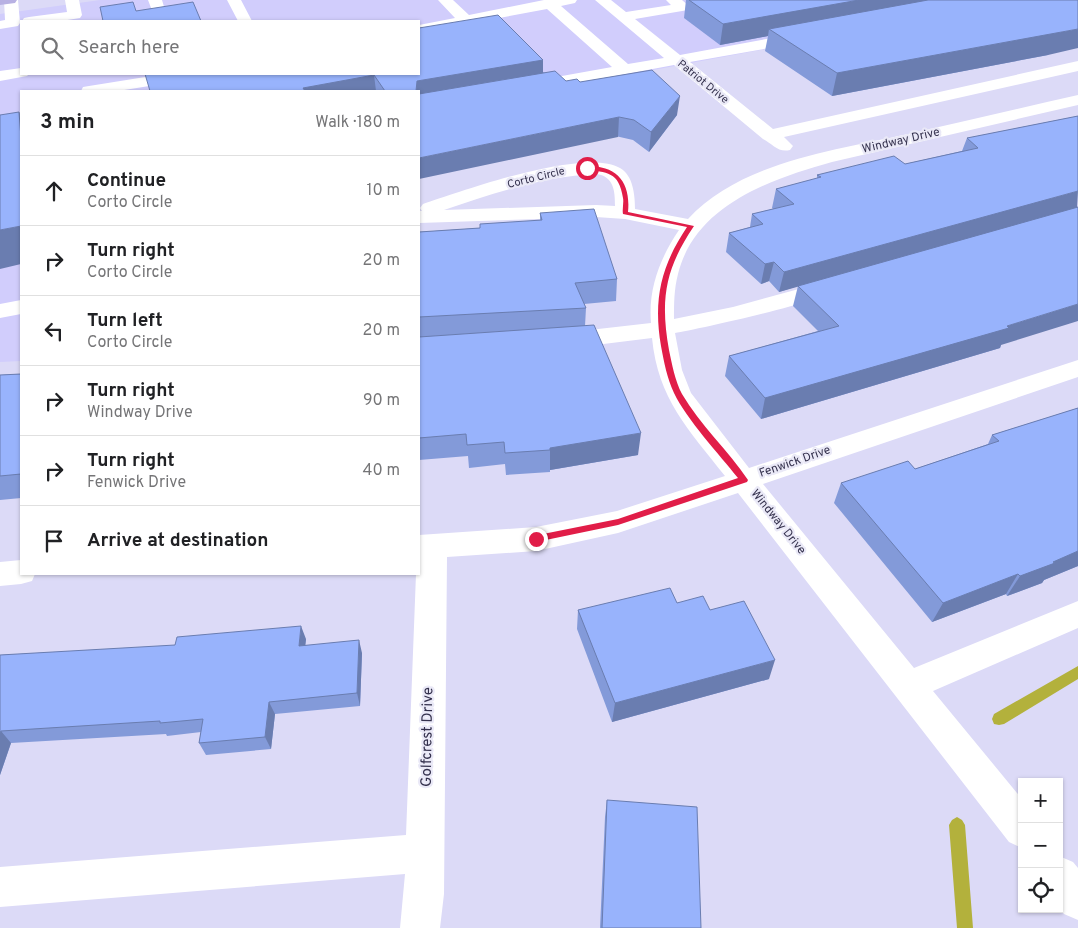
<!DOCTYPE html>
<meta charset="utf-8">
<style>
:root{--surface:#fff;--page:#f2f2f2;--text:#202124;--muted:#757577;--line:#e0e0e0}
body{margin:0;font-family:Overpass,sans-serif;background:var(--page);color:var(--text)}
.controls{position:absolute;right:15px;bottom:15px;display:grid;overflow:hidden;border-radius:0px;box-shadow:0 1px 4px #0004}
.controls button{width:45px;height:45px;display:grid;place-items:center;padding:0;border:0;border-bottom:1px solid var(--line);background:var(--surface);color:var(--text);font:25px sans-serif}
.stop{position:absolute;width:15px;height:15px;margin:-11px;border:4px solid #e11d48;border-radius:50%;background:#fff}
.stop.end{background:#e11d48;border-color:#fff;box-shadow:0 1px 5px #0008}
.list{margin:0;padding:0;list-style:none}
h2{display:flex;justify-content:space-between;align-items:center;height:65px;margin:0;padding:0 20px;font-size:21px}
h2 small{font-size:16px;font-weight:400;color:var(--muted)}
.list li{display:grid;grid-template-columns:32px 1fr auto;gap:15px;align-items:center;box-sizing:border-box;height:70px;padding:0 20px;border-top:1px solid var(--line)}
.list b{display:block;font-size:19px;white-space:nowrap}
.list p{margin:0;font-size:16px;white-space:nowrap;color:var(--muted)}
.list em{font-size:16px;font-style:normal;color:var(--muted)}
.icon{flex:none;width:28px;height:28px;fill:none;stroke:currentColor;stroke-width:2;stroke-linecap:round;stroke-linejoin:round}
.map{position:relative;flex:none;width:1078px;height:928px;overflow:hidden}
.search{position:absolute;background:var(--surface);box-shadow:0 1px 4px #0004;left:20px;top:20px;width:400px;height:55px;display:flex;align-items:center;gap:12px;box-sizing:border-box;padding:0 18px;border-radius:0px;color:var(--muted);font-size:19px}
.panel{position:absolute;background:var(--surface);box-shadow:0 1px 4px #0004;left:20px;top:90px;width:400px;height:485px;border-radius:0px}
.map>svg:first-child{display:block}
.built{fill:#d1cdfc;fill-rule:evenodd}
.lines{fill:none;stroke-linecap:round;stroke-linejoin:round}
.stream{fill:#b3b13c;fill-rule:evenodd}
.minor{fill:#fff;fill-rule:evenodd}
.major{fill:#b8b1e3;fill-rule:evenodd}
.wall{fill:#839ad9}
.shaded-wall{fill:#6a7db0}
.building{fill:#98b3fc;stroke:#6a7db0}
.route{fill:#e11d48}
.labels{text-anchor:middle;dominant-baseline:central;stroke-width:4.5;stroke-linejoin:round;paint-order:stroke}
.far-street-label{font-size:11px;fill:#34314d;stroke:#eae9f7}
.street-label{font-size:12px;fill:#34314d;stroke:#eae9f7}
.near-street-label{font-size:15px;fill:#34314d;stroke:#eae9f7}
</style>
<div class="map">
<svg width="1078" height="928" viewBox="0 0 1078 928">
<rect width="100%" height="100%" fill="#dcdaf7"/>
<path class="built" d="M 100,0 L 1027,0 L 419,114 L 419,91 L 21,91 L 21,361 L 0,362 L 0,14 ZM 21,21 L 419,21 L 419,74 L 21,74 Z"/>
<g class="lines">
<path class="stream" d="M 1078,666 L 1078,679 L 1004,724 L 999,725 L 994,724 L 992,719 L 994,714 Z
M 957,817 L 962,820 L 965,825 L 973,928 L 957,928 L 949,825 L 952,820 Z"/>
<path class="minor" d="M 4,0 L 18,0 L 20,23 L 18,26 L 0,29 L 0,21 L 5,20 Z
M 65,0 L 79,0 L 82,15 L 80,18 L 61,21 L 22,21 L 24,18 L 29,17 L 67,12 Z
M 148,0 L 162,0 L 165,10 L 163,13 L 153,13 Z
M 227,0 L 241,0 L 252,21 L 238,21 Z
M 438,0 L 453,0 L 469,15 L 544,0 L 577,0 L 575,3 L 561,6 L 628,64 L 664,58 L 595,0 L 611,0 L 626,12 L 671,5 L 666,0 L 682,0 L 690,7 L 688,10 L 635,19 L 680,55 L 804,32 L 809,34 L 812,37 L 809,40 L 804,42 L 690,62 L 773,129 L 1078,61 L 1078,71 L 784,137 L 793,146 L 790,150 C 778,153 773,144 763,139 L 674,65 L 529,92 L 523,91 L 521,87 L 523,83 L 612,67 L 547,9 L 419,33 L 419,25 L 455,18 Z
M 21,68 L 21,74 L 29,74 L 27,76 L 0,81 L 0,71 Z
M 164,74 L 201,74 L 199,77 L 193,79 L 118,91 L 81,91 L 83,87 L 89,86 Z
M 1078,95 L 1078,105 L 832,162 C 771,179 695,205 678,274 C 674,289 674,304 674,319 L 733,307 L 832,280 L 840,282 L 843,287 C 835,299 699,329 675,333 L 682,370 L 691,393 L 749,468 L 1078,360 L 1078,377 L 763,484 L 914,668 L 1078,601 L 1078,628 L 933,691 L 1022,799 L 1022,848 L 1009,842 L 738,493 L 618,533 L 536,551 L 447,557 L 444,894 L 440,928 L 400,928 L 405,874 L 0,907 L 0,867 L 406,835 L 416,574 L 419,574 L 419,535 L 536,527 L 617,511 L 725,476 C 688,429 658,399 652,338 L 563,349 L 555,346 L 551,341 L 555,336 L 563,333 L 651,323 C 648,289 660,258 679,230 L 625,219 L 596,217 L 419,223 L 419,211 L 422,211 L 420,208 L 423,204 C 462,191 584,147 620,168 C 633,175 635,195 635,209 L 688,219 C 740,162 836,150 908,134 C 964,121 1021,108 1078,95 ZM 597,174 C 614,177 615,191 615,206 L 596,205 L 444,210 C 494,193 545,176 597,174 Z
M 21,300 L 21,314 L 0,318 L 0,304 Z
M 21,560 L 21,574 L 35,574 L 32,581 L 21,584 L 0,586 L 0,562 Z
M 1059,856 L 1073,862 L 1078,868 L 1078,920 L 1064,914 L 1059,908 Z"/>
<path class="major" d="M 0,0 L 17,0 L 15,3 L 0,5 Z"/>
</g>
<path class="wall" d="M 686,0 L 1078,0 L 1048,55 L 832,96 L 765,51 L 768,36 L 720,45 L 684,18 Z
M 543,60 L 543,72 L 566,81 L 580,82 L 677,115 L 649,152 L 633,140 L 419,91 L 150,91 Z
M 1078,116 L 1000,348 L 761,419 L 725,376 L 729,356 L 818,331 L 793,306 L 798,286 L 779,292 L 769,281 L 761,284 L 726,252 L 729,233 L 750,227 L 752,214 L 773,209 L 772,208 L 776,189 L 817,179 L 817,175 L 905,164 L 962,151 L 967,138 Z
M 540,213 L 617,279 L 616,301 L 584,304 L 586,308 L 585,326 L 638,455 L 550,470 L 550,472 L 506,475 L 505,464 L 469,468 L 468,456 L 419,460 L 419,232 L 480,228 L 540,220 Z
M 21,374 L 21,498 L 0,500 L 0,375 Z
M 1078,408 L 1078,566 L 1044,580 L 1042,583 L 1007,596 L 1006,594 L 932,622 L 834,503 L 841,483 L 915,469 L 988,444 L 992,435 Z
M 677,603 L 710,610 L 769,679 L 612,722 L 577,629 L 578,610 Z
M 306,639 L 305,645 L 362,653 L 360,706 L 275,714 L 271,749 L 206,755 L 199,743 L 201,732 L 167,736 L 166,734 L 11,743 L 0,775 L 0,655 Z
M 607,800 L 701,928 L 600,928 L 605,817 Z"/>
<path class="shaded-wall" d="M 859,0 L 959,0 L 769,29 L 768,36 L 720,45 L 723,24 Z
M 1078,29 L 1078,48 L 1048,55 L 832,96 L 837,73 Z
M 543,60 L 543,78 L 419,100 L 419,91 L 416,91 L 417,81 Z
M 374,75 L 376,91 L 303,91 L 303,88 Z
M 680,96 L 677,115 L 649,152 L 651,132 Z
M 19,112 L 21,116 L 21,138 Z
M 619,117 L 618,137 L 419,179 L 419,158 Z
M 1078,191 L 1077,208 L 779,292 L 784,272 Z
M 21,226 L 21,264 L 0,269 L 0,230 Z
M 774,262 L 769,281 L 761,284 L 765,264 Z
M 1078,304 L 1078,321 L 1001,345 L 1000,348 L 761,419 L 765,398 L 1007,326 Z
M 641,433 L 638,455 L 550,470 L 550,448 Z
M 1078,551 L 1078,566 L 1044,580 L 1042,583 L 1007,596 L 1020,576 Z
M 1018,574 L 1006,594 L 932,622 L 943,603 Z
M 301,626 L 306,639 L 304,659 L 299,646 Z
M 359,640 L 362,653 L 360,706 L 357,693 Z
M 775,660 L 769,679 L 612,722 L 615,703 Z
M 269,702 L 275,714 L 271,749 L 265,737 Z
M 1,731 L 11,743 L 0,775 L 0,733 Z"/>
<path class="building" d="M 689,0 L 859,0 L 723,24 Z
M 928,0 L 1078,0 L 1078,29 L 837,73 L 769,29 Z
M 133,2 L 136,11 L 193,2 L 201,21 L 103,21 L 100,7 Z
M 498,15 L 543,60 L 417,81 L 416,91 L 385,91 L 374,75 L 303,88 L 305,91 L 150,91 L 145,74 L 419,74 L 419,28 Z
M 652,70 L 680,96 L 651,132 L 634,120 L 619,117 L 419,158 L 419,94 L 555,71 L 566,81 L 577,79 L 580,82 Z
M 19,112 L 21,138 L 21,226 L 0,230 L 0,115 Z
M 1078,116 L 1078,191 L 784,272 L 774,262 L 765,264 L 729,233 L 763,224 L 752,214 L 794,204 L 776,189 L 821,177 L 817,175 L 894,156 L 905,164 L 978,148 L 967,138 Z
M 1078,207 L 1078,304 L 1007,326 L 1009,328 L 765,398 L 729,356 L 839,326 L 798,286 Z
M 594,209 L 617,279 L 575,283 L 586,308 L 419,317 L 419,232 L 480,228 L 480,224 L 542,220 L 540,213 Z
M 594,325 L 641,433 L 550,448 L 550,450 L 505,453 L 504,442 L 467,445 L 466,434 L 419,438 L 419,337 Z
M 21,374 L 21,474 L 0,476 L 0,375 Z
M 1078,408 L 1078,551 L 1053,562 L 1055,563 L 1020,576 L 1018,574 L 943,603 L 841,483 L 908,461 L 915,469 L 999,441 L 992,435 Z
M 670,588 L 677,603 L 703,596 L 710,610 L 744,601 L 775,660 L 615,703 L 578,610 Z
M 301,626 L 299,646 L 359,640 L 357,693 L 269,702 L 265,737 L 199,743 L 203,719 L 160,723 L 160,721 L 1,731 L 0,733 L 0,655 L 175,645 L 177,637 Z
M 607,800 L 697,807 L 701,928 L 602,928 Z"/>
<path class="route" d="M 585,166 C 616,165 631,181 628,212 L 694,226 C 665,269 660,299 669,350 C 672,364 675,381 682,394 C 700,425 728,450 748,480 L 747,482 L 618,525 L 536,542 L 532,539 L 533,536 L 618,519 L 738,478 C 719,454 687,420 674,393 C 667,378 664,362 661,346 C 653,299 661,266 687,227 L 623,214 C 622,209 624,203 623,198 C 619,171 607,173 585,169 Z"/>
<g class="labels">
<g class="far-street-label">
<text transform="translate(703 82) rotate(39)">Patriot Drive</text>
<text transform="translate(536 178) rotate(-14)">Corto Circle</text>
</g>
<g class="street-label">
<text transform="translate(901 141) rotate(-13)">Windway Drive</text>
<text transform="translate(795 462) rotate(-19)">Fenwick Drive</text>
<text transform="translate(778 522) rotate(51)">Windway Drive</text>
</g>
<g class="near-street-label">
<text transform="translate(428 737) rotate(-89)">Golfcrest Drive</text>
</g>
</g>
</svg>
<div class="controls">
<button>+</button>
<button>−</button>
<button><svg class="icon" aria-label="locate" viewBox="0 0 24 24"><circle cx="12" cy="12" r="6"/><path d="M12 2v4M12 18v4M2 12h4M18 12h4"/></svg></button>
</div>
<div class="stop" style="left:587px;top:168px"></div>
<div class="stop end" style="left:536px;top:539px"></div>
<div class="search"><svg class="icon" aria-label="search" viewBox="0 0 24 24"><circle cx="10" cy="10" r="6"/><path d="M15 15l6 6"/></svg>Search here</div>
<section class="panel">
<h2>3 min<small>Walk · 180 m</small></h2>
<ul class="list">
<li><svg class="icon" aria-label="ahead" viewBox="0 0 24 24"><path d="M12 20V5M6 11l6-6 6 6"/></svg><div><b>Continue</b><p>Corto Circle</p></div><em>10 m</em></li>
<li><svg class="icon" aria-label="right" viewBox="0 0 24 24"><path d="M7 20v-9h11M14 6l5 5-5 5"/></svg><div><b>Turn right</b><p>Corto Circle</p></div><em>20 m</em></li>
<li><svg class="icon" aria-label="left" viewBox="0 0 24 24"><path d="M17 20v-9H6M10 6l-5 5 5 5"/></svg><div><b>Turn left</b><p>Corto Circle</p></div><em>20 m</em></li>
<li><svg class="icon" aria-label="right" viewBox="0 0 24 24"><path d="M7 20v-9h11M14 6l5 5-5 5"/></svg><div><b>Turn right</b><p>Windway Drive</p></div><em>90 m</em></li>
<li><svg class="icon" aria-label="right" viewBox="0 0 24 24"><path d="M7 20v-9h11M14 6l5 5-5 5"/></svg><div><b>Turn right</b><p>Fenwick Drive</p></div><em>40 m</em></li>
<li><svg class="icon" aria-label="arrive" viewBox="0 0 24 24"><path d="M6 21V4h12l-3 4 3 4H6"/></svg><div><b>Arrive at destination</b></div></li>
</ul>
</section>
</div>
